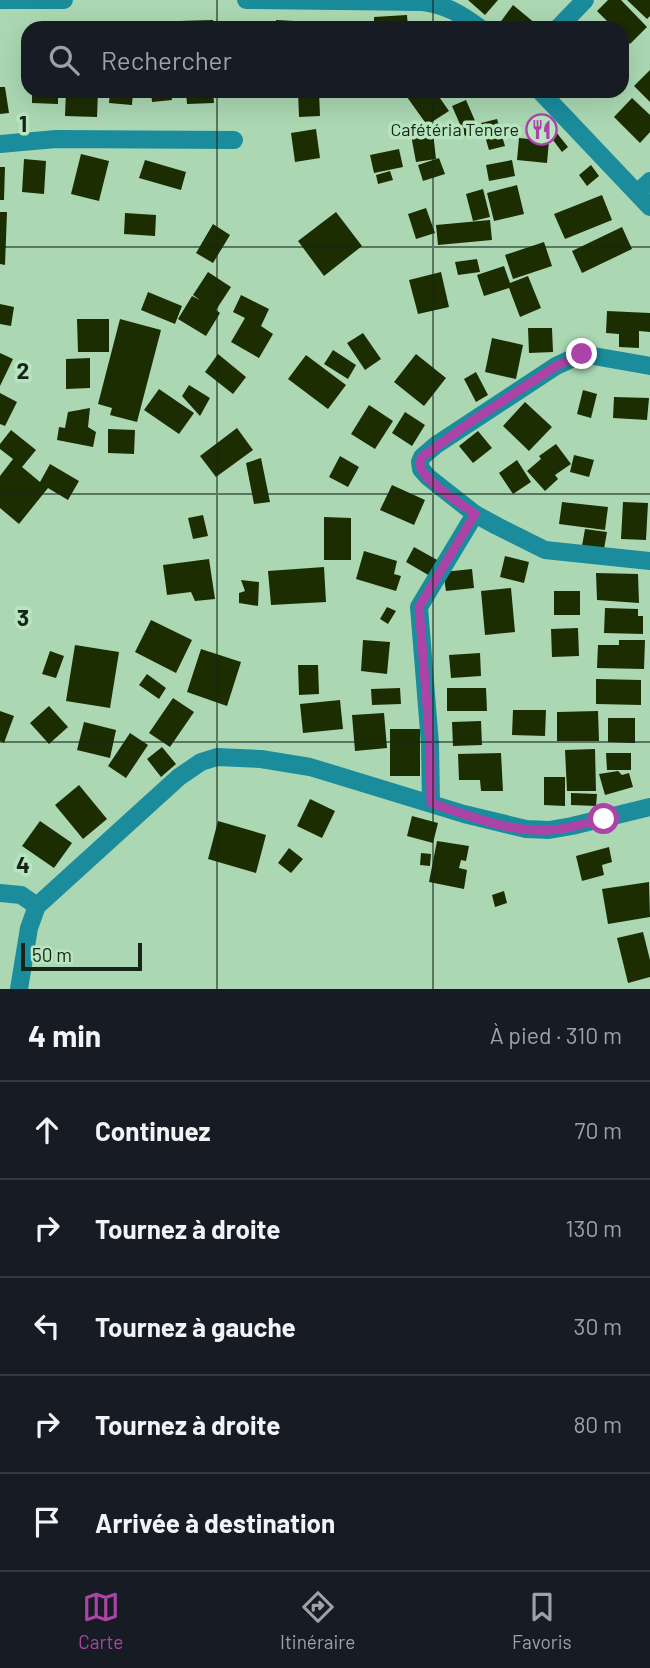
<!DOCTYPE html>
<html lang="fr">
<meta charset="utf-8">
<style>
:root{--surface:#171b24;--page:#242831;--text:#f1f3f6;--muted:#9ea1a6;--line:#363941;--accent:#ac44a7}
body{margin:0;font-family:Barlow,sans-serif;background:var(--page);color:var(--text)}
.scale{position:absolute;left:21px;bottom:18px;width:121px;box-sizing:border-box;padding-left:7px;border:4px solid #152618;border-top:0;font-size:19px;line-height:24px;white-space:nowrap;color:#152618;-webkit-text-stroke:5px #b8e5bf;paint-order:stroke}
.stop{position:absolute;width:21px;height:21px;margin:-16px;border:5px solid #ac44a7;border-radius:50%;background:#fff}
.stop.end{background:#ac44a7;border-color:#fff;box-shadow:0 2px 7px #0008}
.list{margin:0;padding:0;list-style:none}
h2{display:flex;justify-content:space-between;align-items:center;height:91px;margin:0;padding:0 28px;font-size:30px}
h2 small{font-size:23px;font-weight:400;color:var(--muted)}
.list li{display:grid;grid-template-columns:46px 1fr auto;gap:21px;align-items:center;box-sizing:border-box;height:98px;padding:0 28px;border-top:2px solid var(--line)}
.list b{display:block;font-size:26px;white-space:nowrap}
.list em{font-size:23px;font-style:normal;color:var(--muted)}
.icon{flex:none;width:38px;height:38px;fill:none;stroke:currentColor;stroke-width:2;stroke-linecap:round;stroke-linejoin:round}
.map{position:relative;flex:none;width:650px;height:989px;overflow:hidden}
.search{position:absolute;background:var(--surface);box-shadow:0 7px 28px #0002;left:21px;right:21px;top:21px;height:77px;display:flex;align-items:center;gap:18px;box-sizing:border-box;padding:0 24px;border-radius:21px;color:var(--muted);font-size:26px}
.sheet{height:581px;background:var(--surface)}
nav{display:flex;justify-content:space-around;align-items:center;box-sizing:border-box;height:98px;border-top:2px solid var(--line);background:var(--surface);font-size:19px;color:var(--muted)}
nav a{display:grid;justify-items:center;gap:4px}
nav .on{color:var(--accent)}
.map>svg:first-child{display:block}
.building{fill:#1c2d02}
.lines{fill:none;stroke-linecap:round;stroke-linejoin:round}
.minor{stroke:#1a8c9c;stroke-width:18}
.route{stroke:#ac44a7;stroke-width:9}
.grid{fill:none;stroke:#152618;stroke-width:2;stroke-opacity:0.55}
.labels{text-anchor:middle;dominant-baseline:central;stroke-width:7;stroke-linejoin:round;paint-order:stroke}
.poi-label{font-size:18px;fill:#152618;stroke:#b8e5bf;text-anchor:end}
.grid-label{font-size:23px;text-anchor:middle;font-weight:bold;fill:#152618;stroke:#b8e5bf;stroke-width:7;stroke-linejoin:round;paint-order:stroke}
</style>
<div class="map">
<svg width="650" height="989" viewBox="0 0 650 989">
<rect width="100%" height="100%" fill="#abd8b3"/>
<path class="building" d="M 468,0 L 498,0 L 485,15 Z
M 608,0 L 621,0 L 647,27 L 630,44 L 622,36 L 622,28 L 614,28 L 597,11 Z
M 627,0 L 650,0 L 650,16 L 647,19 Z
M 513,5 L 536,24 L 533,28 L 504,28 L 499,24 Z
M 407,15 L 408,28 L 374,28 L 374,17 Z
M 213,20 L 214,28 L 180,28 L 180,21 Z
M 276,20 L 312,22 L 311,28 L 276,28 Z
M 650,70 L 650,102 L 634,86 Z
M 0,87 L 5,87 L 9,113 L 0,114 Z
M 32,91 L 58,91 L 58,104 L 32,103 Z
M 66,91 L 98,91 L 97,117 L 65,116 Z
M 110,91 L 133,91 L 132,105 L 109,103 Z
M 151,91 L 171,91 L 172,100 L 152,102 Z
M 186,91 L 213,91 L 214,103 L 187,104 Z
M 298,91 L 319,91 L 320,116 L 299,117 Z
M 416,91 L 435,91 L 449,111 L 427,125 L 407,97 Z
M 632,98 L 650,115 L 650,132 L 640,143 L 614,117 Z
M 466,100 L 479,130 L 465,136 L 452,106 Z
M 497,119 L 505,146 L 489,150 L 481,123 Z
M 539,120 L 551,128 L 544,140 L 532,132 Z
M 316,129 L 320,158 L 295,162 L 291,133 Z
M 433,132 L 436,159 L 439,158 L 445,174 L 423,181 L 418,165 L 436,159 L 416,162 L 411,135 Z
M 556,132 L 568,147 L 562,152 L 550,136 Z
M 519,138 L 549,141 L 547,163 L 517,160 Z
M 399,149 L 403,167 L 374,173 L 370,155 Z
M 81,154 L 109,161 L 99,201 L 71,194 Z
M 24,159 L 46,161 L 44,194 L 22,192 Z
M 145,160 L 186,172 L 181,190 L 139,178 Z
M 512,160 L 515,176 L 489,181 L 486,165 Z
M 591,165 L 599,176 L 587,186 L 579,175 Z
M 0,167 L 5,167 L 4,200 L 0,200 Z
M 390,171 L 393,180 L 378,184 L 376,175 Z
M 517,185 L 524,214 L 494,221 L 487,193 Z
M 483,189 L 490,217 L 473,221 L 466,194 Z
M 602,195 L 612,220 L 565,239 L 554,214 Z
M 426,208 L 435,233 L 416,239 L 408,214 Z
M 0,212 L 7,212 L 5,265 L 0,264 Z
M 336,212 L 362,246 L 324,276 L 298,241 Z
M 125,213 L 156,215 L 155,236 L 124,234 Z
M 490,220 L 492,240 L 438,245 L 436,225 Z
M 213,224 L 230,235 L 213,263 L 196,253 Z
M 622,227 L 632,249 L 582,273 L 572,251 Z
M 544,242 L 552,266 L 513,279 L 505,255 Z
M 477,259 L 480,272 L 458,275 L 455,262 Z
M 504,266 L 510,283 L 528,276 L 541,308 L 520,317 L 509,288 L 484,296 L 477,275 Z
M 208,272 L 231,287 L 216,310 L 220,313 L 206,336 L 178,319 L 192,296 L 200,300 L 193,295 Z
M 441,272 L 449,307 L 418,314 L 409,280 Z
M 148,292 L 182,306 L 175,324 L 141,310 Z
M 241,295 L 269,309 L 261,326 L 273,334 L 259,358 L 231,342 L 245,318 L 233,312 Z
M 0,304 L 14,307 L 11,326 L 0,324 Z
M 607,311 L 650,313 L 650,332 L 639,331 L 639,348 L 619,347 L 619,334 L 606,333 Z
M 77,319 L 109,319 L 109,352 L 78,352 Z
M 120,319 L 161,330 L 137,422 L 110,415 L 112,408 L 98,404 Z
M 528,328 L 552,328 L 553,352 L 529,353 Z
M 363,333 L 381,359 L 365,370 L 347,343 Z
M 492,338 L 523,345 L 516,379 L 485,372 Z
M 333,350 L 356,365 L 348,379 L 324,364 Z
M 0,353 L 13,359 L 0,386 Z
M 218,354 L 246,377 L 233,394 L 205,372 Z
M 416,354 L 446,378 L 424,406 L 394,382 Z
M 306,355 L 346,385 L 328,409 L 288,379 Z
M 90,358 L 90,388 L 66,389 L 66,359 Z
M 476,372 L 488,395 L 476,402 L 464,379 Z
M 189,385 L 210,398 L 200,416 L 182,396 Z
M 159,389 L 194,413 L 179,434 L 144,410 Z
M 583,390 L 597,394 L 591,418 L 577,414 Z
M 0,393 L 17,402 L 5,426 L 0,424 Z
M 614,397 L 649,398 L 647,420 L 613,418 Z
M 525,402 L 552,427 L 529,451 L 503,426 Z
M 369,405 L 393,421 L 375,449 L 351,434 Z
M 90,408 L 88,427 L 96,432 L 93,447 L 57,440 L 59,427 L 65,428 L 68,412 Z
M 405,412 L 425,425 L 412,446 L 392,433 Z
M 237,428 L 253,450 L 216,477 L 200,456 Z
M 108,429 L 135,430 L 134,454 L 108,453 Z
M 11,430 L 36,450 L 22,467 L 40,482 L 50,464 L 79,481 L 68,500 L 48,488 L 19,524 L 0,508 L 0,476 L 13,459 L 0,449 L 0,444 Z
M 478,431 L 492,448 L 473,463 L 459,446 Z
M 556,444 L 571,464 L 555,475 L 558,479 L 545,491 L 527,471 L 541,459 L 539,456 Z
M 574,455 L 594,460 L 589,477 L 570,472 Z
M 340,456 L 359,467 L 348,487 L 329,477 Z
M 261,458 L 270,502 L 254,504 L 246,463 Z
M 517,460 L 531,482 L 513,494 L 499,473 Z
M 392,485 L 425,500 L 414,525 L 380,510 Z
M 562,502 L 608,507 L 605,530 L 559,524 Z
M 623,502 L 648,503 L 646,540 L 621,539 Z
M 203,515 L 208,536 L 193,539 L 188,518 Z
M 324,517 L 351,518 L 351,560 L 324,560 Z
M 585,529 L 607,532 L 604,549 L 582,546 Z
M 414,547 L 439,561 L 430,576 L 406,562 Z
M 364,551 L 397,561 L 394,574 L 401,576 L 396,591 L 356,579 Z
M 505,556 L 529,562 L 524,583 L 500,577 Z
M 209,559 L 215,599 L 195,601 L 191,592 L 167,595 L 163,565 Z
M 324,567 L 326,602 L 271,605 L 268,571 Z
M 472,569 L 474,588 L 446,591 L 443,572 Z
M 596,573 L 638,574 L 639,603 L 597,600 Z
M 241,580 L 259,582 L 258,606 L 239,603 L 239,593 L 245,591 Z
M 511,588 L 515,632 L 485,635 L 481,591 Z
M 554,591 L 580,591 L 580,615 L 554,615 Z
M 387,607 L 396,611 L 388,624 L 380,619 Z
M 605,608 L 638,609 L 638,616 L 643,616 L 643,634 L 604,633 Z
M 151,620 L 192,640 L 176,673 L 135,652 Z
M 578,628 L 579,656 L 552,657 L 551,629 Z
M 363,640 L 390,642 L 387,674 L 361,671 Z
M 619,640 L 645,640 L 644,669 L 597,668 L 598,645 L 619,645 Z
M 75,645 L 119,652 L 110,708 L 66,701 Z
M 201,649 L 241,662 L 227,706 L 187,692 Z
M 50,651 L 64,656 L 56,678 L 42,674 Z
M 480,653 L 481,676 L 451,678 L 449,655 Z
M 298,665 L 318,665 L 319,694 L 299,695 Z
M 147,674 L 166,688 L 159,699 L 139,685 Z
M 596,679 L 641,680 L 641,705 L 596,704 Z
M 400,688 L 401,704 L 372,705 L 371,689 Z
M 447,688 L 486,688 L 487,711 L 447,711 Z
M 173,698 L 194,712 L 170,747 L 149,733 Z
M 340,700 L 343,729 L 303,733 L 300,704 Z
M 49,706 L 68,727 L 49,744 L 30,723 Z
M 513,710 L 546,710 L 545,736 L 512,735 Z
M 0,711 L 14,716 L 4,743 L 0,741 Z
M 598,711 L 599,741 L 557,741 L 557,712 Z
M 384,713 L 387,748 L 355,751 L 352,715 Z
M 608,718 L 635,718 L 635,743 L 608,742 Z
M 481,721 L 482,745 L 453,746 L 452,722 Z
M 84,722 L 116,730 L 110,758 L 77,750 Z
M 390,729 L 420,729 L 420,776 L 390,776 Z
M 130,733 L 148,745 L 126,778 L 108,766 Z
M 162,747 L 176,764 L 161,777 L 147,759 Z
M 595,749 L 596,791 L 567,791 L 565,750 Z
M 501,753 L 503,791 L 481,791 L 480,780 L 459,780 L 458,754 Z
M 606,753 L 631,753 L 631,770 L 607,770 Z
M 618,771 L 622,775 L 629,773 L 633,787 L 605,795 L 599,774 Z
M 544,777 L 565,777 L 565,806 L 544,805 Z
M 79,785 L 107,819 L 83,839 L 55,805 Z
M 571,793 L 597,794 L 596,806 L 571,805 Z
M 310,799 L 335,811 L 322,838 L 297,826 Z
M 412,816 L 438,823 L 433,843 L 407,836 Z
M 40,821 L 72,843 L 54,868 L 22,846 Z
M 218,821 L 266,835 L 256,873 L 208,859 Z
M 437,841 L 469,846 L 466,861 L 461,860 L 459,868 L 467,870 L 464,889 L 429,882 Z
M 609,847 L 612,862 L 602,865 L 604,875 L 582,881 L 576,856 Z
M 289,848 L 303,859 L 291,873 L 278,863 Z
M 421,853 L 431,854 L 430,866 L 420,865 Z
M 649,882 L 650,917 L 608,924 L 602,889 Z
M 504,891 L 507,903 L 495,907 L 492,895 Z
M 643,932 L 650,960 L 650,977 L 628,983 L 617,938 Z"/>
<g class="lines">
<path class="minor" d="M 0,0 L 64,0
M 246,0 L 423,2 C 446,5 461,14 480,28
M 558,28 L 585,0
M 540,91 L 650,207
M 0,144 L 56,139 L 234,140
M 637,193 L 650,181
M 650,366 L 582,354 L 556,366 L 436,445 L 422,457 L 420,462 L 421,469 L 428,477 L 475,514 L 497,526 L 545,550 L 650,561
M 431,803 L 430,744 L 419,607 L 475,514
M 0,893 L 21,895 L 37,906
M 19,989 L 29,928 L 37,906 L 179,777 L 201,762 L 217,757 L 261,759 L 310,767 L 464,814 L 526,829 L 549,830 L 572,826 L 650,807"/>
</g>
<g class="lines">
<path class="route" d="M 582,354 L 556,366 L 472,421 L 422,457 C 420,462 419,462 421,468 C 427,483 461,504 475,514 L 419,607 L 430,744 L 431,803 C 468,815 510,833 550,830 C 568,829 586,823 604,819"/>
</g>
<path class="grid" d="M 217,0 L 217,28M 433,0 L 433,28M 217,91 L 217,989M 433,91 L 433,989M 0,247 L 650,247M 0,494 L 650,494M 0,742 L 650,742"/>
<defs>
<symbol id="restaurant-ring" viewBox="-11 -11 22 22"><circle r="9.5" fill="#b8e5bf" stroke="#ac44a7" stroke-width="1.5"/><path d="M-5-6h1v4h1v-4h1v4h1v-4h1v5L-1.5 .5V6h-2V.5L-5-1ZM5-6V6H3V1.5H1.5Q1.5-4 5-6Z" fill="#ac44a7"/></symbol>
</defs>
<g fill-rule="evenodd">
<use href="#restaurant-ring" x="524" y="112" width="35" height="35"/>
</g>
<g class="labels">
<g class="poi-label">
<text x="519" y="129">Cafétéria Tenere</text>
</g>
</g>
<g class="grid-label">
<text x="23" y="132">1</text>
<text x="23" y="379">2</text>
<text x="23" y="626">3</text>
<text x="23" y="873">4</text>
</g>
</svg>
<div class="scale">50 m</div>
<div class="stop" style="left:604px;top:819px"></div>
<div class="stop end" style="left:582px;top:354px"></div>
<div class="search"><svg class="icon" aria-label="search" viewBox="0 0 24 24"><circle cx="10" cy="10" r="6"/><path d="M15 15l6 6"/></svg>Rechercher</div>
</div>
<section class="sheet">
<h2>4 min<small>À pied · 310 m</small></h2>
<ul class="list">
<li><svg class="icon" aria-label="ahead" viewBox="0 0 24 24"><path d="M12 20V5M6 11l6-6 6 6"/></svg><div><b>Continuez</b></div><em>70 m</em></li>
<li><svg class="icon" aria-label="right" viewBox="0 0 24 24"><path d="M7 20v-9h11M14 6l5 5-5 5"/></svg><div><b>Tournez à droite</b></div><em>130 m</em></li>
<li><svg class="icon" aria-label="left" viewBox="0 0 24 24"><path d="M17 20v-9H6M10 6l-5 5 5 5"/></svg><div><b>Tournez à gauche</b></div><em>30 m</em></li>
<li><svg class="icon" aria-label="right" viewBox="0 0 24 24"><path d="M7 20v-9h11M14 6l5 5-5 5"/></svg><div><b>Tournez à droite</b></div><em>80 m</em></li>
<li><svg class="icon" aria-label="arrive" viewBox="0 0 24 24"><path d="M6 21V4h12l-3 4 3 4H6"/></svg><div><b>Arrivée à destination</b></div></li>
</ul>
</section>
<nav>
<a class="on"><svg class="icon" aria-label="map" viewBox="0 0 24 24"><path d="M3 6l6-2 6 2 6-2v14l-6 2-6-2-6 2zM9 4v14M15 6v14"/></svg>Carte</a>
<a><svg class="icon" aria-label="directions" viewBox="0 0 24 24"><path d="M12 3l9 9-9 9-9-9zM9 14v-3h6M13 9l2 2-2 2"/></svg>Itinéraire</a>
<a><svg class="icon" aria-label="saved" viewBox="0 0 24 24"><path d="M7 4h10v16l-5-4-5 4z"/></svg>Favoris</a>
</nav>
